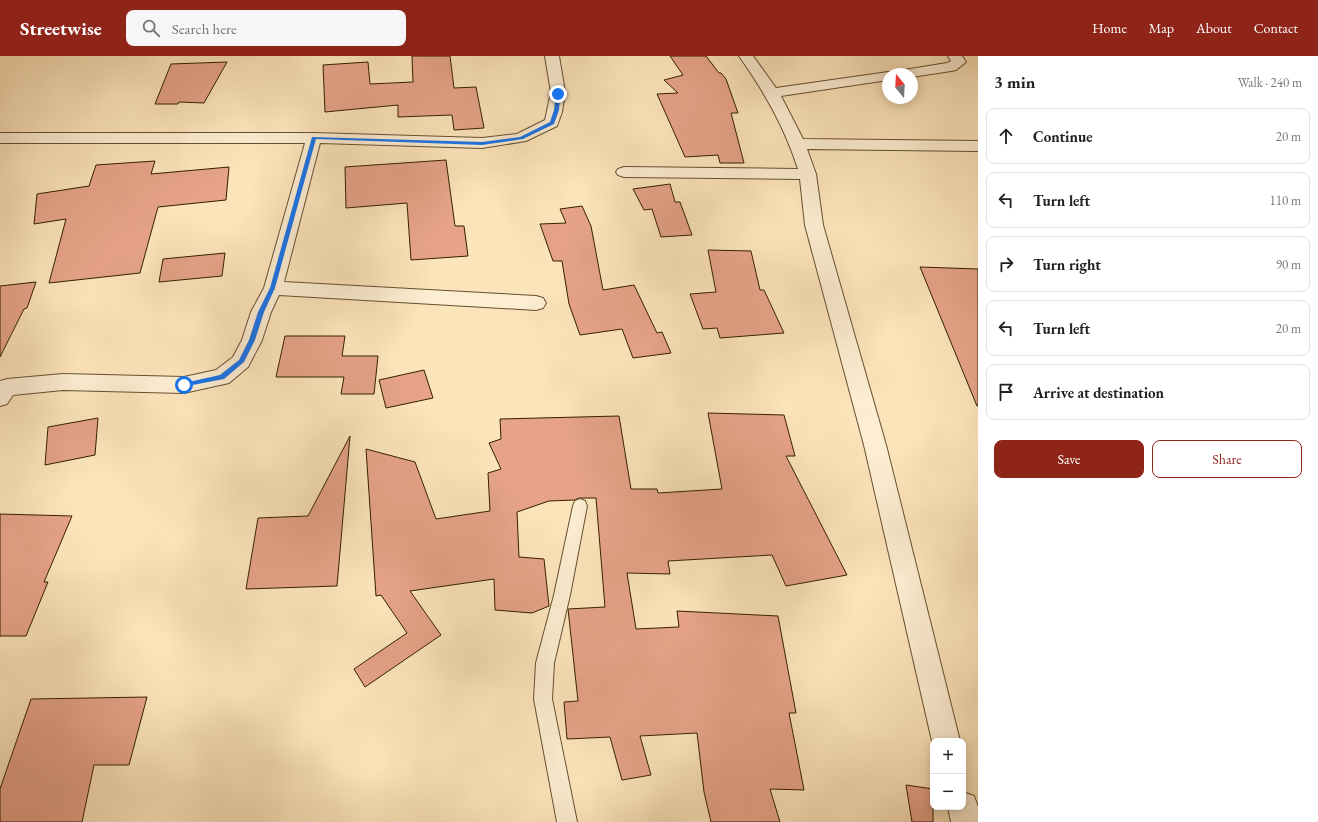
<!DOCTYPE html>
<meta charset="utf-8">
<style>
:root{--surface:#fff;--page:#f6f6f6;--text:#202124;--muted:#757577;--line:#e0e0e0;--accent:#8f2418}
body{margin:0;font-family:"EB Garamond",serif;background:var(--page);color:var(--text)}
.controls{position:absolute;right:12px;bottom:12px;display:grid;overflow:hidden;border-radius:8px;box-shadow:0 2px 10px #0003}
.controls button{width:36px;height:36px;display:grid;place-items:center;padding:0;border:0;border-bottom:1px solid var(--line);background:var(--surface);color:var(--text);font:20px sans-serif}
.compass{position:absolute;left:882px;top:12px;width:36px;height:36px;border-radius:50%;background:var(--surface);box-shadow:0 2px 10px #0003;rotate:342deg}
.stop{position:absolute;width:12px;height:12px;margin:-9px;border:3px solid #1a73e8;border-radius:50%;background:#fff}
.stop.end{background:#1a73e8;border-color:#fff;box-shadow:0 1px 4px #0008}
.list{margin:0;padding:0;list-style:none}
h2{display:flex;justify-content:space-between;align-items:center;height:52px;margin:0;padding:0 16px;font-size:17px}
h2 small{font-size:13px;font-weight:400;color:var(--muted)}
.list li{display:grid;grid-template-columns:26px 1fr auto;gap:12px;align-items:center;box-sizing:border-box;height:56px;margin:0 8px 8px;padding:0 8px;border:1px solid var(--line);border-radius:8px}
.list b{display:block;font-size:15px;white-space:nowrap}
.list em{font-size:13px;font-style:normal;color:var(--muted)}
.actions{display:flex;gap:8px;padding:12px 16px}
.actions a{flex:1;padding:9px 0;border:1px solid var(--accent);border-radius:8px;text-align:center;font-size:14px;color:var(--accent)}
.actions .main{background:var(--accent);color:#fff}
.icon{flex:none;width:22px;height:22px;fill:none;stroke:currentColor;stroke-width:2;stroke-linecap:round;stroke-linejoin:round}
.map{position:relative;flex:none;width:978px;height:766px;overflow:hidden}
header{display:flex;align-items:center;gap:24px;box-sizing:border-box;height:56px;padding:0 20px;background:var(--accent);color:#fff}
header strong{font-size:19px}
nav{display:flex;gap:22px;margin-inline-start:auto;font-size:14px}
.search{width:280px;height:36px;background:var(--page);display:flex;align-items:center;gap:10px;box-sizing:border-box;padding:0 14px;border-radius:8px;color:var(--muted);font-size:15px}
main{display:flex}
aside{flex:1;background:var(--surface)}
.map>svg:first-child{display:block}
.building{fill:#e6a389;stroke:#331f02}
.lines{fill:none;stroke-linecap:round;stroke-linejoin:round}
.lane-casing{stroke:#655030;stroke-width:2}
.street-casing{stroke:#655030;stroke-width:2}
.lane{fill:#fdedd2;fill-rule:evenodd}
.street{fill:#fdedd2;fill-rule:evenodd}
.route{fill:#1a73e8}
</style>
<header>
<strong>Streetwise</strong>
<div class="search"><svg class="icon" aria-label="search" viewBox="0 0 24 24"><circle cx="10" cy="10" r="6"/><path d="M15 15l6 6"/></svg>Search here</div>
<nav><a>Home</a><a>Map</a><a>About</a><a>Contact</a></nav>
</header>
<main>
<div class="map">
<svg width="978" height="766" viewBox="0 0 978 766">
<rect width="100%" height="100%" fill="#fce4ba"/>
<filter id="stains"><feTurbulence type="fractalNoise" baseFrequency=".005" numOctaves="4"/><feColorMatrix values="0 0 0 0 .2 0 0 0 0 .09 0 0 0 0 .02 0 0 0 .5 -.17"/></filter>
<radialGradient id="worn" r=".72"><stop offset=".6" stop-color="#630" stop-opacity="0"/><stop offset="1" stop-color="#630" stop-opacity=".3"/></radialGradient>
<path class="building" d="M 412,0 L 450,0 L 454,32 L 476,31 L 484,72 L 454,74 L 452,59 L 398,61 L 398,49 L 325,56 L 323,9 L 368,6 L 370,28 L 413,26 Z
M 670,0 L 706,0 L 719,17 L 721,17 L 726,23 L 738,57 L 731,57 L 744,107 L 720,107 L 718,99 L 685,101 L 657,38 L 678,37 L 664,24 L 683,19 Z
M 227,6 L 204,47 L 179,46 L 178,48 L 155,48 L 171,8 Z
M 446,104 L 455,170 L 464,170 L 468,200 L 411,204 L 407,147 L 346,152 L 345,111 Z
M 155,105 L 151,118 L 229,111 L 226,144 L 158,151 L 140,217 L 49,227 L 66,163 L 34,168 L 37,138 L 89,130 L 96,109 Z
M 670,128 L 675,146 L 680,146 L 692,179 L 661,181 L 652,153 L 644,154 L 633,133 Z
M 582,150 L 591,170 L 603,234 L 634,229 L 657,277 L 662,276 L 671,297 L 633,302 L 622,273 L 580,279 L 569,248 L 562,205 L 553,205 L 540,168 L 566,167 L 560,153 Z
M 708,194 L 751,195 L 760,234 L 764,234 L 784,277 L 720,282 L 717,272 L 703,273 L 690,238 L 716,236 Z
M 225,197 L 222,220 L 159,226 L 163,203 Z
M 920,211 L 978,213 L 978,350 L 977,350 Z
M 36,226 L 27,252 L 24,253 L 0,301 L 0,230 Z
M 285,280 L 345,280 L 342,300 L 378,300 L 374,338 L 341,338 L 344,321 L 276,321 Z
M 424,314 L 433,342 L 386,352 L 379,324 Z
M 708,357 L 784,359 L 795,400 L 786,400 L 847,519 L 786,530 L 772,499 L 668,505 L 670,518 L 627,517 L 636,573 L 679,571 L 677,555 L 778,560 L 796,657 L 789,657 L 804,734 L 770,733 L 780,766 L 711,766 L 704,736 L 697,677 L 640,680 L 651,719 L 622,724 L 610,681 L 567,683 L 564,646 L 578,645 L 568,553 L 605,551 L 596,442 L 579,442 L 575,444 L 549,445 L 517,456 L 519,501 L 544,503 L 549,550 L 532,557 L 495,554 L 494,523 L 410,535 L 441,579 L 365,631 L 354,613 L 407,577 L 381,539 L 376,540 L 366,393 L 415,406 L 436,463 L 490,455 L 488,417 L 501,413 L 489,387 L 501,383 L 500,363 L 619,360 L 631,433 L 657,433 L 658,437 L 722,433 Z
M 98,362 L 95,399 L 45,409 L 48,371 Z
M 350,380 L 337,530 L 246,533 L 258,462 L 308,460 Z
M 0,458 L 72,460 L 44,526 L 48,526 L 26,580 L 0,580 Z
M 147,641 L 129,709 L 94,709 L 82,766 L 0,766 L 0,733 L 31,643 Z
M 906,729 L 933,733 L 933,766 L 912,766 Z"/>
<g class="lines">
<defs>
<path id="lane" d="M 580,443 L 585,445 L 587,450 L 570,539 L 554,607 L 552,643 L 577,766 L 557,766 L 534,643 L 536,607 L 554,539 L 573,450 L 575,445 Z"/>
<path id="street" d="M 545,0 L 559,0 L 565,36 L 562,56 L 557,70 L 526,85 L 482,92 L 320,87 L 284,226 L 536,240 L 543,242 L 546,247 L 543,252 L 536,254 L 279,239 L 271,256 L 262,284 L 248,311 L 229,327 L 184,337 L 63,334 L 13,339 L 7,348 L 0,350 L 0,325 L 7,323 L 63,318 L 184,321 L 216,314 L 233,301 L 242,284 L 251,256 L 264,232 L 305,87 L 0,87 L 0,77 L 314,77 L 482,82 L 517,78 L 545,64 L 551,36 Z
M 739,0 L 753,0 L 776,32 L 888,16 L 893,17 L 894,18 L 888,18 L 888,24 L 781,40 L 803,83 L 978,85 L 978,95 L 807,93 L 816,118 L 823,169 L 886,389 L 960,685 L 933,685 L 933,688 L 932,685 L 864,389 L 805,169 L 800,123 L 624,121 L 618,119 L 616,116 L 618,113 L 624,111 L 798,113 C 784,70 765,37 739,0 Z
M 948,0 L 962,0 L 966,6 L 956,14 L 951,15 L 912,21 L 912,18 L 897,18 L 899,15 L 904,14 L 947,7 L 951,5 Z
M 963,736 L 974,740 L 978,751 L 978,766 L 951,766 L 948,751 L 963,751 Z"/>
</defs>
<use href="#lane" class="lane-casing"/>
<use href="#street" class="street-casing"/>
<use href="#lane" class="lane"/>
<use href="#street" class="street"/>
</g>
<path class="route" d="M 558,36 L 560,38 L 559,54 L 554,68 L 523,83 L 482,89 L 316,83 L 275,232 L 264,256 L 255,284 L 244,306 L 224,323 L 182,331 L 181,329 L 184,327 L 220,319 L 239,304 L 249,284 L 258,256 L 270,232 L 312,81 L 482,86 L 520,81 L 550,66 L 554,54 L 556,38 Z"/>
<rect width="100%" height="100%" filter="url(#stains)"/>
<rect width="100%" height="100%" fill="url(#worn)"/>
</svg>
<div class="controls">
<button>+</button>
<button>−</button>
</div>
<svg class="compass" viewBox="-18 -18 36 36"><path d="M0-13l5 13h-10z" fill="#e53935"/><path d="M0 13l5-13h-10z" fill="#757577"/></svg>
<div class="stop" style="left:184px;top:329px"></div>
<div class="stop end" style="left:558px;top:38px"></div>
</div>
<aside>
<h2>3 min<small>Walk · 240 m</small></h2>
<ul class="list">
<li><svg class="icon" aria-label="ahead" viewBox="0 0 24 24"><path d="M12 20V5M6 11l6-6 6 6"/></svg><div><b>Continue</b></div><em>20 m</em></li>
<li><svg class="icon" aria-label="left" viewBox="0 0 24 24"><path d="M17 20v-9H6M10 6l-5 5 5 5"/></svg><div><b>Turn left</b></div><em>110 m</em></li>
<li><svg class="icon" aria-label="right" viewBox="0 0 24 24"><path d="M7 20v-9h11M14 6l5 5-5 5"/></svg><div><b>Turn right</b></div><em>90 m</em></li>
<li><svg class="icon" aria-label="left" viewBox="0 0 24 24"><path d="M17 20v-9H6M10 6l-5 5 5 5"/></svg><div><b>Turn left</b></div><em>20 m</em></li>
<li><svg class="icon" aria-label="arrive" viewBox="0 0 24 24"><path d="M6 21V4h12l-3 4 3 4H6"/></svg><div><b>Arrive at destination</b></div></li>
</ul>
<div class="actions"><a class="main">Save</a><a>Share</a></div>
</aside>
</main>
